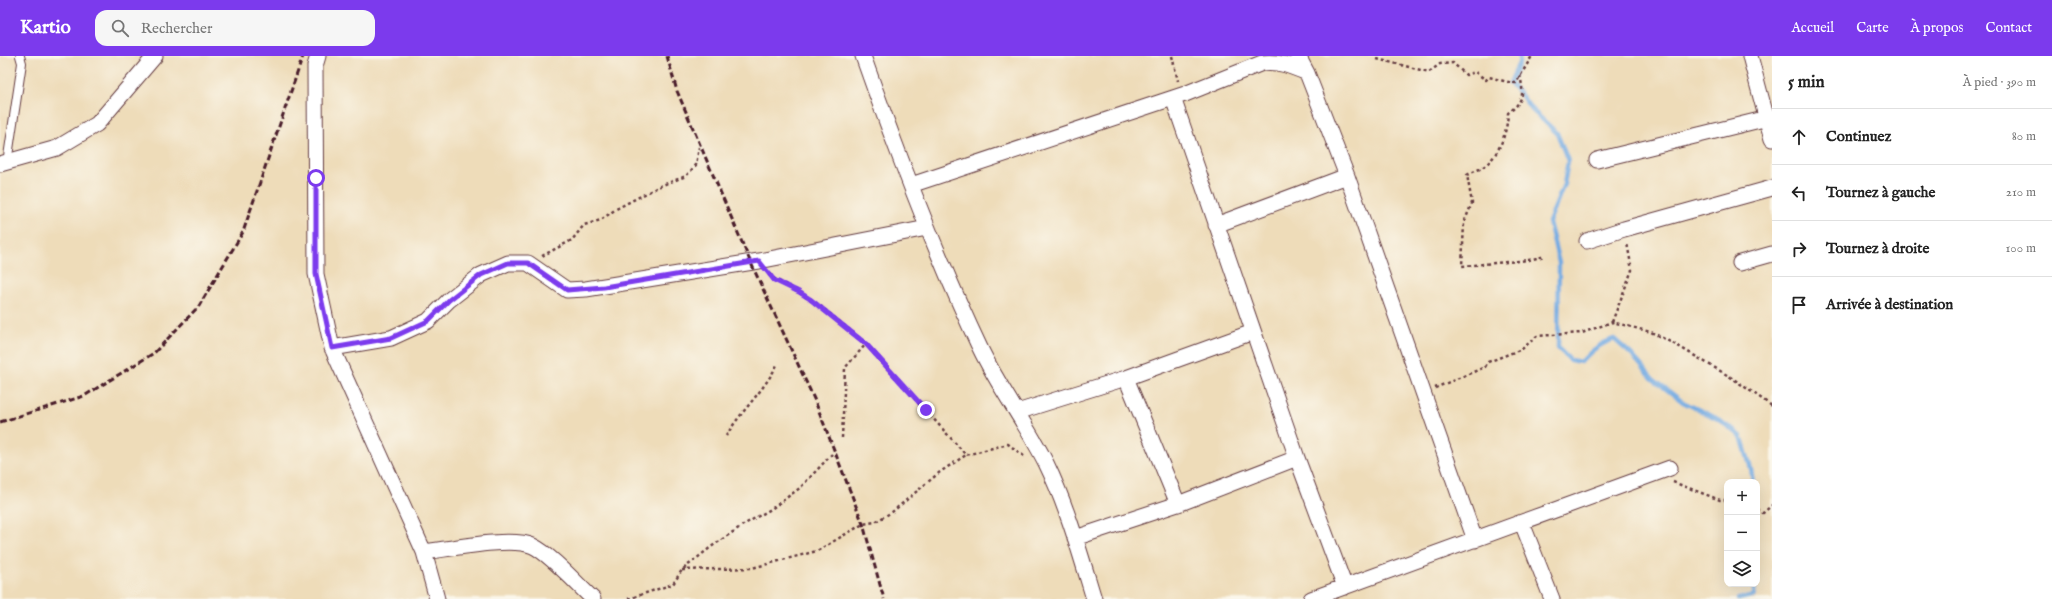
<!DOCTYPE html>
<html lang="fr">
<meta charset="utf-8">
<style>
:root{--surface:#fff;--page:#f6f6f6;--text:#222;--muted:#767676;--line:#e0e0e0;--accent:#7c3aed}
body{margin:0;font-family:"IM FELL English",serif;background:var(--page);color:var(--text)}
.controls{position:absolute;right:12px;bottom:12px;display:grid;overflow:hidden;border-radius:8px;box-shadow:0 4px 16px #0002}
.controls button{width:36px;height:36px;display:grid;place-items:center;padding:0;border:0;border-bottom:1px solid var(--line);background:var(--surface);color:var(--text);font:20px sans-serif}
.stop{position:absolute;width:12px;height:12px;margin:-9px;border:3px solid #7c3aed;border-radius:50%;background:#fff}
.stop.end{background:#7c3aed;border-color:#fff;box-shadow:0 1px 4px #0008}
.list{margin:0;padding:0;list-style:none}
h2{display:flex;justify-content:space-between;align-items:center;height:52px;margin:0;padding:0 16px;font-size:17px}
h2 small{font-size:13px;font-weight:400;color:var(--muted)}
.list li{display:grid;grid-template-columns:26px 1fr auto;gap:12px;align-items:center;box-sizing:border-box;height:56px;padding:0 16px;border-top:1px solid var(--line)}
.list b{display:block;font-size:15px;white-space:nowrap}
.list em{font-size:13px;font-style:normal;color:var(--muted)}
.icon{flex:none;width:22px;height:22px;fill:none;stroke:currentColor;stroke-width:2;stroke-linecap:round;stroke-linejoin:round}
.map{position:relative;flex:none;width:1772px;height:543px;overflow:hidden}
header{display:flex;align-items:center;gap:24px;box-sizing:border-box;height:56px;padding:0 20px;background:var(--accent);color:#fff}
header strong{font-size:19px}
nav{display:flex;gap:22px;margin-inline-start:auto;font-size:14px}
.search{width:280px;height:36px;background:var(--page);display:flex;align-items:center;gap:10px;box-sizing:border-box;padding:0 14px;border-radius:12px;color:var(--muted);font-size:15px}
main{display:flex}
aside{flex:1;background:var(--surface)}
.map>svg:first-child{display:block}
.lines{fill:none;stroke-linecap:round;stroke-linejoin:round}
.stream{stroke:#73aae2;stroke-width:4.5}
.service-casing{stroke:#633b40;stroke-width:10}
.minor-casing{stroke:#633b40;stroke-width:17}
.path{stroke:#633b40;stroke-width:2.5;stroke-dasharray:3 3;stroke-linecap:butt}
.service{stroke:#fff;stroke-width:8}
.minor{stroke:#fff;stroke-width:15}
.rail{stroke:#4a1f2b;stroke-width:3;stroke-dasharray:6 3;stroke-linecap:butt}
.route{stroke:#7c3aed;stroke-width:5}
</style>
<header>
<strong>Kartio</strong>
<div class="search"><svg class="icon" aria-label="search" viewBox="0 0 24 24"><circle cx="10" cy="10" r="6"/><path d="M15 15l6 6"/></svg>Rechercher</div>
<nav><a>Accueil</a><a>Carte</a><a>À propos</a><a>Contact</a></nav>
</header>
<main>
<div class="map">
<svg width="1772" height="543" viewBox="0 0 1772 543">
<rect width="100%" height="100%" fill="#fbf7ec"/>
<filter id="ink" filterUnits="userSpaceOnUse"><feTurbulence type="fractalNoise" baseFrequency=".025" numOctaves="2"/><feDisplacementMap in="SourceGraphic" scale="8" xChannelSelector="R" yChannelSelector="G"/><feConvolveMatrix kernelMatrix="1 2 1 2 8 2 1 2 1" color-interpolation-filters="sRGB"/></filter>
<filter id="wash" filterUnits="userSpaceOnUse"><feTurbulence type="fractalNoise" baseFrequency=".012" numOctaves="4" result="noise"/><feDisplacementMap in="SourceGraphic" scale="16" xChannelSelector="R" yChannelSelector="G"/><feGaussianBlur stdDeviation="0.9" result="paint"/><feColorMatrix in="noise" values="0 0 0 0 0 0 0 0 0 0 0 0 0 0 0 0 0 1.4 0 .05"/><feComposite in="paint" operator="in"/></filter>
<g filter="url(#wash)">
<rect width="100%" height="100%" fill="#eedcb9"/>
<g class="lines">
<path class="stream" d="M 1520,0 L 1519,7 L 1510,27 L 1522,40 L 1531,53 L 1557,77 L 1568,105 L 1564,128 L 1549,166 L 1559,207 L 1558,292 L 1570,304 L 1581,306 C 1591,295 1599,288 1614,283 L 1631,298 L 1653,323 L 1683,346 L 1716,362 L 1741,380 L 1751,413 L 1753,426
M 1738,543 L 1754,539 L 1755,528"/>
</g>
</g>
<g filter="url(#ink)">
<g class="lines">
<defs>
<path id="service" d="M 7,107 L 22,7 L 20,0"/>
<path id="minor" d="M 318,0 L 315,10 L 316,218 L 332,292 L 424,496 L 437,543
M 863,0 C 898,99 935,197 980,292 C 999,332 1026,367 1046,407 C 1067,450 1080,497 1094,543
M 1298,0 L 1307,17 L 1347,120 L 1475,484
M 1750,0 L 1772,83
M 1173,42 L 1297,402 L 1345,531
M 1597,104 L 1772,61
M 0,108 L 57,92 L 97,68 L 155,0
M 911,129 L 1185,38 L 1262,7 C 1279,5 1291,10 1307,17
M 1216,169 L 1347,120
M 1587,185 L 1624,173 L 1772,132
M 1740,207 L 1772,198
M 332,292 L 391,282 L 428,265 L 449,244 L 481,219 L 508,207 L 528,207 L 567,234 L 586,233 L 759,205 L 927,172
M 1126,322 L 1178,448
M 1017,356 L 1126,322 L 1253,276
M 1522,467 L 1552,543
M 1075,482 L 1178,448 L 1297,402
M 424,496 C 449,493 511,480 533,490 C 550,498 578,529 593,543
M 1311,543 L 1670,412"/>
</defs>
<use href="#service" class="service-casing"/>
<use href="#minor" class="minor-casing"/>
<path class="path" d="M 1172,0 L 1178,25
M 1377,3 L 1429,16 L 1440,8 L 1453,7 L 1466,19 L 1475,16 L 1486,24 L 1489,21 C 1498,23 1508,27 1516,27 L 1532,0
M 1520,19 C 1524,38 1524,45 1508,57 C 1507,75 1501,95 1487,108 C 1482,113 1474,115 1467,119 L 1472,147 L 1464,167 L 1462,210 L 1529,204 L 1545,200
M 542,200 L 572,184 L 584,169 L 601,164 L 616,153 L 660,130 L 686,120 L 696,109 L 699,91
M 769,218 L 774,223 L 799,236 L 821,251 L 866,288 L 966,399 L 1008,388 L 1025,401
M 1612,266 L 1632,214 L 1627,187
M 1435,332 L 1485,311 L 1488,306 L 1522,293 L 1537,280 L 1582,277 L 1612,266 L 1651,276 L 1678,290 L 1732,322 L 1772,350
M 726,380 C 741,355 763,336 777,309
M 842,382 L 845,312 L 866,288
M 1673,426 L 1720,444 L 1727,444
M 1757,453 L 1763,457 L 1772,449
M 682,514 L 752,512 L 817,495 L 863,468 L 875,466 L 892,456 L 940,416 L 966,399
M 628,543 L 673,528 L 682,514 L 711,491 L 743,469 L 771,453 L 800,432 L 832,398"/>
<use href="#service" class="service"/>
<use href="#minor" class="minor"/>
<path class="rail" d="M 667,0 L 677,35 L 750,205 L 815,345 L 863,468 L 884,543
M 0,366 L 84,340 L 154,297 L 199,250 L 243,176 L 303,0"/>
</g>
</g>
<g class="lines" filter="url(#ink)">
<path class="route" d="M 316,122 L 316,218 L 332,292 L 391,282 L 428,265 L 449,244 L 481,219 L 508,207 L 528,207 L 567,234 L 604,231 L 759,205 L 774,224 L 799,236 L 810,243 L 866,288 L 926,354"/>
</g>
</svg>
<div class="controls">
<button>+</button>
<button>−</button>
<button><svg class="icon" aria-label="layers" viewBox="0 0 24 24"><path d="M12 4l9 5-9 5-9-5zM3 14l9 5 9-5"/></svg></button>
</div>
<div class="stop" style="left:316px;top:122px"></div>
<div class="stop end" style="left:926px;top:354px"></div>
</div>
<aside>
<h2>5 min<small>À pied · 390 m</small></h2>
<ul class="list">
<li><svg class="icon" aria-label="ahead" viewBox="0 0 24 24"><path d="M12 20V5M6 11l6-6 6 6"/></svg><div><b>Continuez</b></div><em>80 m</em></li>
<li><svg class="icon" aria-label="left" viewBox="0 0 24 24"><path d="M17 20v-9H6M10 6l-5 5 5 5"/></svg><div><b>Tournez à gauche</b></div><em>210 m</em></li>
<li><svg class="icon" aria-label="right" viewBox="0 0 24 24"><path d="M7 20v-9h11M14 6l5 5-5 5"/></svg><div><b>Tournez à droite</b></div><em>100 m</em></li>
<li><svg class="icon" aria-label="arrive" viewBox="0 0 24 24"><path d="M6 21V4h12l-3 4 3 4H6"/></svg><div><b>Arrivée à destination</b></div></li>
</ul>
</aside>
</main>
